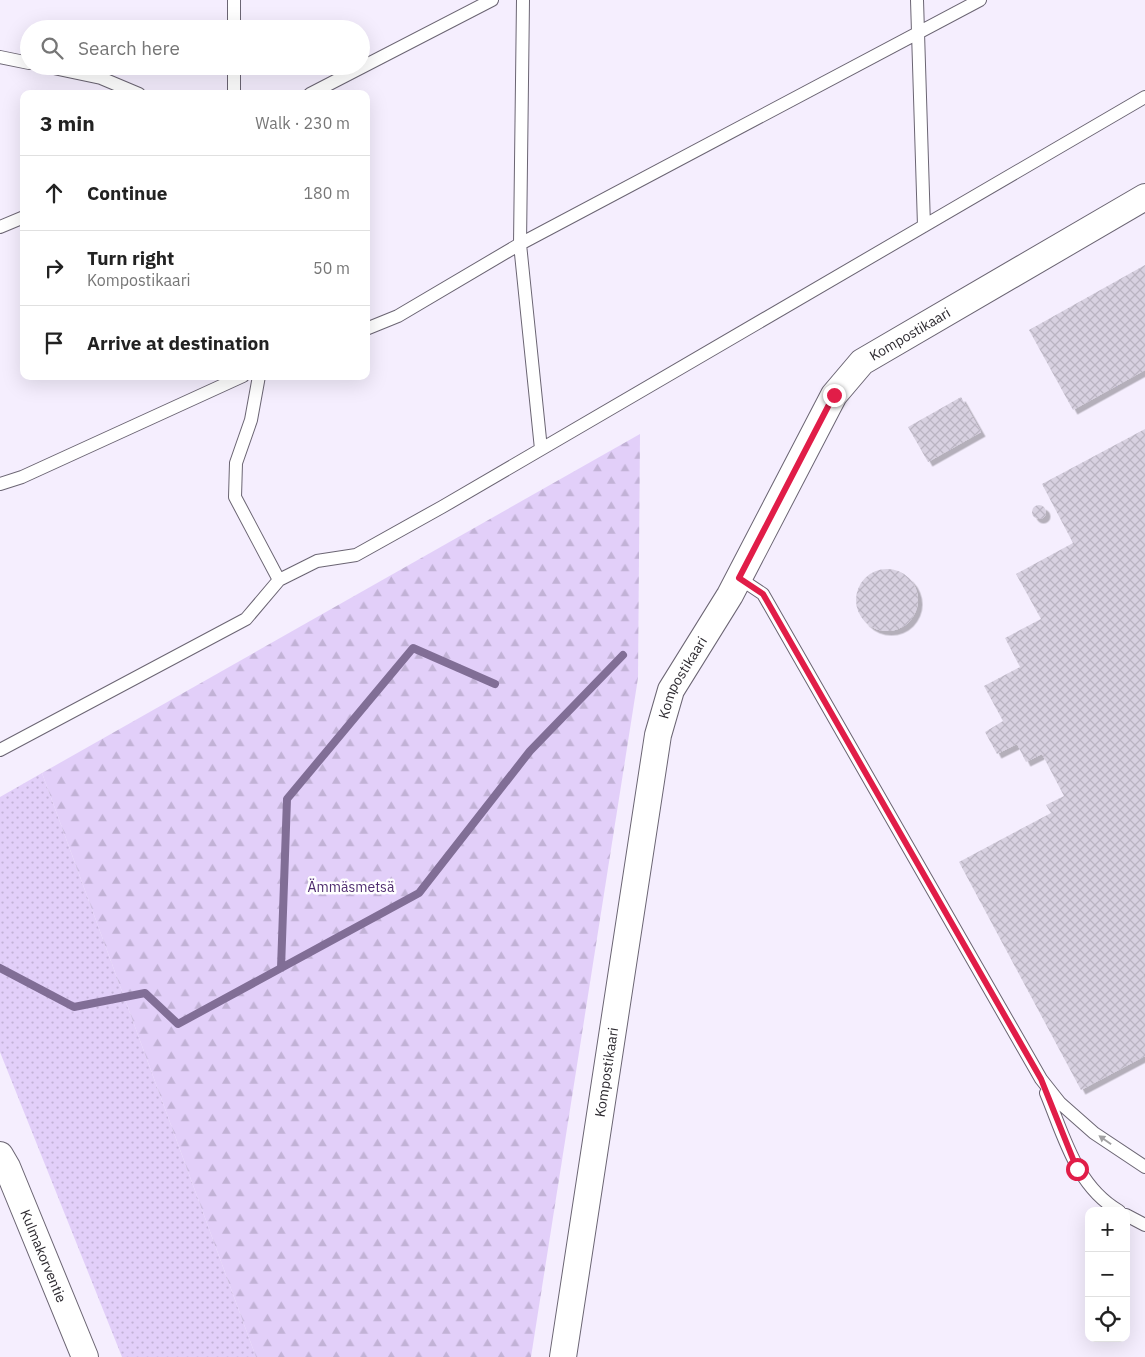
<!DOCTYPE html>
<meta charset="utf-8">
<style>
:root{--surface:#fff;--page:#f2f2f2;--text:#222;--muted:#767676;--line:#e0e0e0}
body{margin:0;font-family:"IBM Plex Sans",sans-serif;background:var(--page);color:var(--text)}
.controls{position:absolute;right:15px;bottom:15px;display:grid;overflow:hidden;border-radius:10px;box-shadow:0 5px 20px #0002}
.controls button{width:45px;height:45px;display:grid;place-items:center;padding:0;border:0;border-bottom:1px solid var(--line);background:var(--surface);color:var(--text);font:25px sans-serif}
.stop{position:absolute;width:15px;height:15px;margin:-11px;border:4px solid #e11d48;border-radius:50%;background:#fff}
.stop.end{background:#e11d48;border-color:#fff;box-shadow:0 1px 5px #0008}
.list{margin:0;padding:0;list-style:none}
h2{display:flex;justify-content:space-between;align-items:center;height:65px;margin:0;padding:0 20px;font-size:21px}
h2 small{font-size:16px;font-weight:400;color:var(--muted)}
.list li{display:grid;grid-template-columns:32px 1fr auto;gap:15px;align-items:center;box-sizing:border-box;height:75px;padding:0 20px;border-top:1px solid var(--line)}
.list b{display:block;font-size:19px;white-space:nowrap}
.list p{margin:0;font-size:16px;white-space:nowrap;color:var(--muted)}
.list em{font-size:16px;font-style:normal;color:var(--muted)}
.icon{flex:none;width:28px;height:28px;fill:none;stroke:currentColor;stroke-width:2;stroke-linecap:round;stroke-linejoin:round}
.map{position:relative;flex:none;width:1145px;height:1357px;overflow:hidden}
.search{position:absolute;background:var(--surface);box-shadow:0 5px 20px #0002;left:20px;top:20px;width:350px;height:55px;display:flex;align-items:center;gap:12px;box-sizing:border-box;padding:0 18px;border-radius:28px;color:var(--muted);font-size:19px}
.panel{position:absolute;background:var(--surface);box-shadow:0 5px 20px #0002;left:20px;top:90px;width:350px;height:290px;border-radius:10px}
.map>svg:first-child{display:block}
.grass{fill:url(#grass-dots)}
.forest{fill:url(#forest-firs)}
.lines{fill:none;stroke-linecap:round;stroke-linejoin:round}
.stream{stroke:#816e96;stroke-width:8}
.building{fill:url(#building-cross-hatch);filter:url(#shadow)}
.lane-casing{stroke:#6b6573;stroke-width:14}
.street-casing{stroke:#6b6573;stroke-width:28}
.lane{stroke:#fff;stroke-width:12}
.street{stroke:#fff;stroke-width:26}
.oneway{fill:#a1a0a2}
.route{stroke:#e11d48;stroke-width:6}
.labels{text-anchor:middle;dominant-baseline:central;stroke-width:5;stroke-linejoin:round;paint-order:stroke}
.street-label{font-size:14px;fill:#2e2b31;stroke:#fff}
.park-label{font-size:14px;fill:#4f2c6f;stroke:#fff}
</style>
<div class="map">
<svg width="1145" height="1357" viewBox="0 0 1145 1357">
<defs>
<pattern id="grass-dots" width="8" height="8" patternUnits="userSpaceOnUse" patternTransform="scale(1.25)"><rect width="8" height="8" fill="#e2cff9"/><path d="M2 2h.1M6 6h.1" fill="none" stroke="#c2b2d6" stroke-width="1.8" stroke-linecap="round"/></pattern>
<pattern id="forest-firs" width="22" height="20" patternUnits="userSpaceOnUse" patternTransform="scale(1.25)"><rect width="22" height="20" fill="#e2cff9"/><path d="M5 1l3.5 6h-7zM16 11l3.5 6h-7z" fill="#c2b2d6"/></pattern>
<pattern id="building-cross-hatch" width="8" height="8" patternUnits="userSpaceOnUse" patternTransform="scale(1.25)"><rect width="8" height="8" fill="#d8d1e1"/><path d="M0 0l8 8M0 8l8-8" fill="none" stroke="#bab4c2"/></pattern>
<filter id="shadow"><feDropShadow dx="4.5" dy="4.5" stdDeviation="0" flood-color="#0004"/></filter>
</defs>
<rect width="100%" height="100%" fill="#f5eefe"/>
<path class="grass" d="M 42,773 L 256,1357 L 122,1357 L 0,1052 L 0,797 Z"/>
<path class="forest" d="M 640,434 L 638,678 L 531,1357 L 256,1357 L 42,773 Z"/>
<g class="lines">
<path class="stream" d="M 0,968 L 74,1007 L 145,993 L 178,1024 L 419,893 L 530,751 L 623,655
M 281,968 L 287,799 L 413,648 L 495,684"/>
</g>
<path class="building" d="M 1145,265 L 1145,370 L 1073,410 L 1029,330 Z
M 961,397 L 981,432 L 928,462 L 908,427 Z
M 1145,429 L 1145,973 L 1143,974 L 1145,979 L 1145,1056 L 1081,1090 L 959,862 L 1051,813 L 1046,805 L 1064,796 L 1042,754 L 1026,762 L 1017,744 L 997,754 L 985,732 L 1003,721 L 984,686 L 1020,667 L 1005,638 L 1041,619 L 1016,574 L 1073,543 L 1042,484 Z
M1032 512a7 7 0 1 1 14 0a7 7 0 1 1-14 0Z
M856 600a31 31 0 1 1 62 0a31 31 0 1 1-62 0Z"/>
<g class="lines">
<defs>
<path id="lane" d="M 234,0 L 234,29
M 523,0 L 520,244 L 541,449
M 917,0 L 924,226
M 0,57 L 29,63
M 44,66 L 101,78 L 139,94
M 234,66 L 234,94
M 310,94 L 492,0
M 0,227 L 24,217
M 366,329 L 398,316 L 520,244 L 980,0
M 259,376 L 251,420 L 236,463 L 235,497 L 279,580
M 0,484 L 22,477 L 243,376
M 739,578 L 763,594 L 1041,1079 L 1060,1103 L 1094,1133 L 1145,1167
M 0,750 L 246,619 L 279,580 L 317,561 L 356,555 L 442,507 L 1145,97
M 1046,1093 C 1064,1136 1076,1186 1119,1211
M 1126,1215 L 1145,1225"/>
<g id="street">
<path id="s1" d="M 0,1155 L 7,1167 L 85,1357"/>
<path id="s2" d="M 563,1357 L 658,735 L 671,690 L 730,595 L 834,395 L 862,362 L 1145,197"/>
</g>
</defs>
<use href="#lane" class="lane-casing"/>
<use href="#street" class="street-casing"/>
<use href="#lane" class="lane"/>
<use href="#street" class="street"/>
</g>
<defs><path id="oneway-solid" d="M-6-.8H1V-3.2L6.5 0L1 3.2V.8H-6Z" transform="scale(1.25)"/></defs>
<use class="oneway" href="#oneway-solid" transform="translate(1105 1140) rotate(-145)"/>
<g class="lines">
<path class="route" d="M 834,395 L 739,578 L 763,594 L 1041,1079 L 1077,1169"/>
</g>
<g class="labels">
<g class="street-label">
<text stroke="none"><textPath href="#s2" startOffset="1112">Kompostikaari</textPath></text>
<text stroke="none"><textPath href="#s2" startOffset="692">Kompostikaari</textPath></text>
<text stroke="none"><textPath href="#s2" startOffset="288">Kompostikaari</textPath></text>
<text stroke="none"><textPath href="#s1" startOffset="110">Kulmakorventie</textPath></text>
</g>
<g class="park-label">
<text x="351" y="887">Ämmäsmetsä</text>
</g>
</g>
</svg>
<div class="controls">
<button>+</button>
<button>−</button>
<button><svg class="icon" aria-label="locate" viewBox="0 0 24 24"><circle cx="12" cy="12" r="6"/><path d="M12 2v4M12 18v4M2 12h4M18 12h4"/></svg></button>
</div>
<div class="stop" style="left:1077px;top:1169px"></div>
<div class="stop end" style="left:834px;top:395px"></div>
<div class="search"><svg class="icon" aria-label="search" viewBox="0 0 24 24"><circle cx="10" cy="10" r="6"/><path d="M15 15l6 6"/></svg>Search here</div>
<section class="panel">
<h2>3 min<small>Walk · 230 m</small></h2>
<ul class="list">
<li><svg class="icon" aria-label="ahead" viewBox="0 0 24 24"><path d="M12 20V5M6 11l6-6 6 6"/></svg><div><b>Continue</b></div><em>180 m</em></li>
<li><svg class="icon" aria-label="right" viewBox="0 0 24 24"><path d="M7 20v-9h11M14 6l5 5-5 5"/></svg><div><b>Turn right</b><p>Kompostikaari</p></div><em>50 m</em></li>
<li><svg class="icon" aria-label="arrive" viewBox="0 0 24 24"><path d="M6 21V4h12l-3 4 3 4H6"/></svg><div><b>Arrive at destination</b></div></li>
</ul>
</section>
</div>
